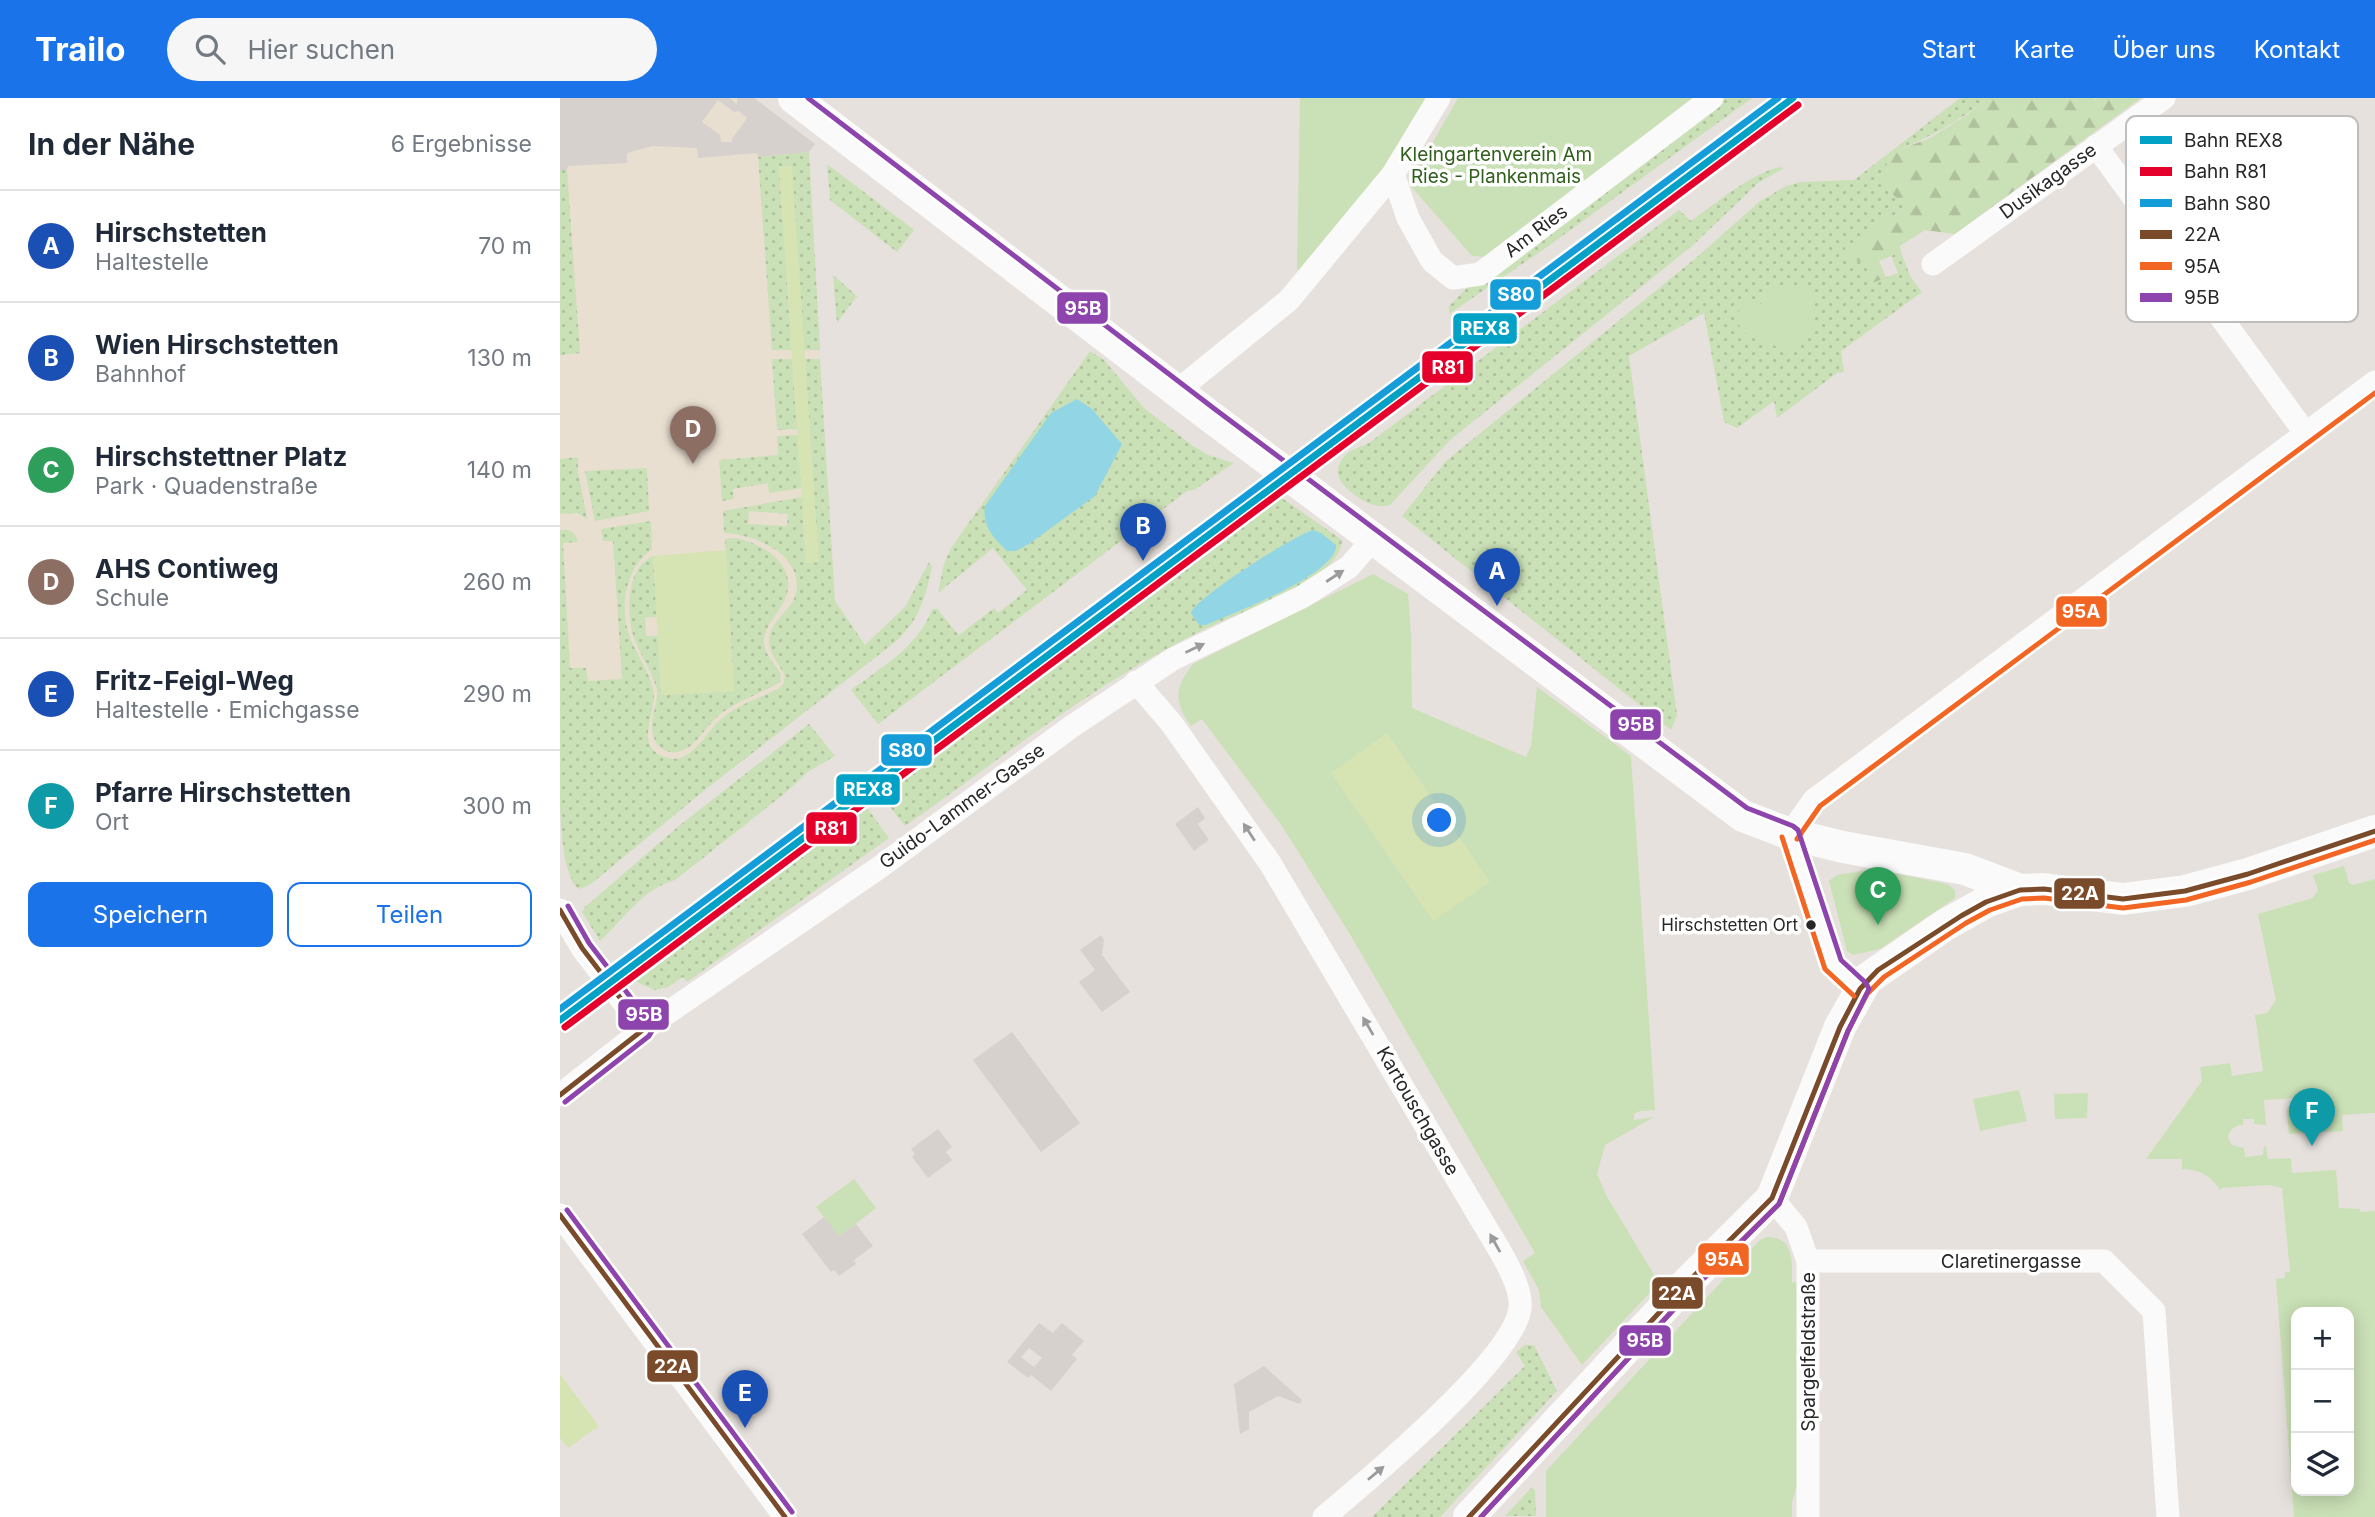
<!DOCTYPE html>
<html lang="de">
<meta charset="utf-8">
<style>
:root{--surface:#fff;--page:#f6f6f7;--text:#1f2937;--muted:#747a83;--line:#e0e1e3;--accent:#1a73e8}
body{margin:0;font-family:Inter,sans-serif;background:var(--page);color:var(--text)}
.controls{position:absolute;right:21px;bottom:21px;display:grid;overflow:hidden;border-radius:14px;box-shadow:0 4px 18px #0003}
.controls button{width:63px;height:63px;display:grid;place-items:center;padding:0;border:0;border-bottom:2px solid var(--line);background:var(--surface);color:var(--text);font:35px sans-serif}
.you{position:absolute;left:880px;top:723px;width:24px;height:24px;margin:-18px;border:5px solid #fff;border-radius:50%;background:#1a73e8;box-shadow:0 0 0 10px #1a73e833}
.badge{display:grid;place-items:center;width:46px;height:46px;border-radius:50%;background:var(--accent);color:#fff;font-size:23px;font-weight:700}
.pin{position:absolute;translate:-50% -58px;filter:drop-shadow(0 2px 4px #0008)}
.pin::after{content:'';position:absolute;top:37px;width:24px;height:21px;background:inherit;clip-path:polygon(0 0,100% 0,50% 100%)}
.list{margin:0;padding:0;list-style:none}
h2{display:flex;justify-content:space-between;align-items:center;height:91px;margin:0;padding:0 28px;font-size:30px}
h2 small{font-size:23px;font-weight:400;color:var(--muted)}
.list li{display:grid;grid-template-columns:46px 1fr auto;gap:21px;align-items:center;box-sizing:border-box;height:112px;padding:0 28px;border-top:2px solid var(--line)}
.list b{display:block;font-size:26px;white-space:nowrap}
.list p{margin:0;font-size:23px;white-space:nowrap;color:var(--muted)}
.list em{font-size:23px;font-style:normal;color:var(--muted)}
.actions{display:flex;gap:14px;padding:21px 28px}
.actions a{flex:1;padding:16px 0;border:2px solid var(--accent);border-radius:14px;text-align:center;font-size:24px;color:var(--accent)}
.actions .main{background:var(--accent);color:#fff}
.icon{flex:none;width:38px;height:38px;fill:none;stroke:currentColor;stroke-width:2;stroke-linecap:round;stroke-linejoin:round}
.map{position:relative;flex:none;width:1815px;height:1419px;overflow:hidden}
header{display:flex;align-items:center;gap:42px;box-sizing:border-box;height:98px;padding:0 35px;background:var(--accent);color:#fff}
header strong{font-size:33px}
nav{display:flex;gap:38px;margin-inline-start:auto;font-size:24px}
.search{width:490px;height:63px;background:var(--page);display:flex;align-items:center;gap:18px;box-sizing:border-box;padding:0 24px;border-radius:38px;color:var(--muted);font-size:26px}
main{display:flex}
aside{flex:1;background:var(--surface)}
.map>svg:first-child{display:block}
.education{fill:#e9dfd1}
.grass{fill:url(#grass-dots);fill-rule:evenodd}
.forest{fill:url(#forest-firs)}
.park{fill:#cae0b6;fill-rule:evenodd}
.pitch{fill:#d6e4b3}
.plaza{fill:#d6d1cc;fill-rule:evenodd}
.water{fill:#92d6e5}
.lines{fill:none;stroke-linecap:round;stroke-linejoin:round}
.street{stroke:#fbfafa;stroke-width:23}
.secondary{stroke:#fbfafa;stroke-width:32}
.bus-1-casing{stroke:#fff;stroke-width:10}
.bus-2-casing{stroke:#fff;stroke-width:10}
.bus-3-casing{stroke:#fff;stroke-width:10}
.bus-1{stroke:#7a4b2a;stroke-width:5}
.bus-2{stroke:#f26522;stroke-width:5}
.bus-3{stroke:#8e44ad;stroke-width:5}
.rail-1-casing{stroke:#fff;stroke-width:12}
.rail-2-casing{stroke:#fff;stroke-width:12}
.rail-3-casing{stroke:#fff;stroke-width:12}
.rail-1{stroke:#02a2c6;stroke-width:7}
.rail-2{stroke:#e4002b;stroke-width:7}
.rail-3{stroke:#159dd9;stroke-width:7}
.oneway{fill:#9c9b9b}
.bus-dot{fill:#272727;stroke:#fff;stroke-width:2.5}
.labels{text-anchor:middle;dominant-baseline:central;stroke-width:7;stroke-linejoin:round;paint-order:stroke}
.bus-label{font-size:17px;fill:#272727;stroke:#fff;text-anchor:end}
.park-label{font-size:19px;fill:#2f5f1b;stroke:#fff}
.street-label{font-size:19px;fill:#272727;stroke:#fff}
.key{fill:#fff;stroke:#bebebe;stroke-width:2}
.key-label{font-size:19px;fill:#272727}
.line-badge{stroke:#fff;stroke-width:2.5}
.badge-label{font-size:19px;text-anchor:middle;font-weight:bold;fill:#fff}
</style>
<header>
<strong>Trailo</strong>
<div class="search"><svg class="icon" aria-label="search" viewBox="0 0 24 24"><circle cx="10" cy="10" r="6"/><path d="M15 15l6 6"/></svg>Hier suchen</div>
<nav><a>Start</a><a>Karte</a><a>Über uns</a><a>Kontakt</a></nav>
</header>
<main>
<aside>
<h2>In der Nähe<small>6 Ergebnisse</small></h2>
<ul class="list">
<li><span class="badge" style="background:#1a4fb4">A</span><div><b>Hirschstetten</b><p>Haltestelle</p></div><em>70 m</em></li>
<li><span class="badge" style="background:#1a4fb4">B</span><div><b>Wien Hirschstetten</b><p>Bahnhof</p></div><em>130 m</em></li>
<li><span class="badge" style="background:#2e9e5b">C</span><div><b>Hirschstettner Platz</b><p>Park · Quadenstraße</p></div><em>140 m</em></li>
<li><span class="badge" style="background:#8d6e63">D</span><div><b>AHS Contiweg</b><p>Schule</p></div><em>260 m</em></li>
<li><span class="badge" style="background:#1a4fb4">E</span><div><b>Fritz-Feigl-Weg</b><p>Haltestelle · Emichgasse</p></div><em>290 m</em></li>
<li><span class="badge" style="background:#0f9aa8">F</span><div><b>Pfarre Hirschstetten</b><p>Ort</p></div><em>300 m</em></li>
</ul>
<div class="actions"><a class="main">Speichern</a><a>Teilen</a></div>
</aside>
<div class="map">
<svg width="1815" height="1419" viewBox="0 0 1815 1419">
<defs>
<pattern id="grass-dots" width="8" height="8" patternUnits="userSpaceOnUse" patternTransform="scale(1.75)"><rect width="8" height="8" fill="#cae0b6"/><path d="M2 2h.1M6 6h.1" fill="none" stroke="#aec09c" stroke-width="1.8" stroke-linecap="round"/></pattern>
<pattern id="forest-firs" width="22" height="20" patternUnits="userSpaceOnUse" patternTransform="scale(1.75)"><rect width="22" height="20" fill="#cae0b6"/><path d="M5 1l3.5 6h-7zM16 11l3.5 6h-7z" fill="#aec09c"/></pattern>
</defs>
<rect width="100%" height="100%" fill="#e6e1dc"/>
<path class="education" d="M 0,0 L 194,0 L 255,46 L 249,55 L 272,471 L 247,488 L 281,551 L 30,750 L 0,631 Z"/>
<path class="grass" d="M 1161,0 L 1192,0 L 987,149 L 889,216 L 889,208 L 911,186 Z
M 1400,0 L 1428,0 C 1400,23 1370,39 1336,53 L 1346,109 L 1316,132 L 1285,150 L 1306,165 L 1312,185 L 1338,175 L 1331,157 L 1341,154 L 1350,178 L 1362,194 L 1281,253 L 1284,274 L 1277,275 L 1217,320 L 1214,303 L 1177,330 L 1164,324 L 1144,215 L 1069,258 L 1117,617 L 1111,632 L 842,418 L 886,363 L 1136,160 L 1199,104 L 1224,89 L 1240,84 L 1294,82 Z
M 249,54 L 260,252 L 244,252 L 231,68 L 219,69 L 232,252 L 212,252 L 198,59 Z
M 267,66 L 354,132 L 337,154 L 270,102 Z
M 1219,69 L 1224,70 L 1198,85 L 1132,148 L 890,342 L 831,406 C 816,415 786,394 779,380 C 776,374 779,364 784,359 C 789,352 801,349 809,345 L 1119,112 L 1131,123 C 1159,103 1186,79 1219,69 Z
M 0,72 L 7,72 L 20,255 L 0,257 Z
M 273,177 L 297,198 L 277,225 Z
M 530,253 L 544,262 L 584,310 L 633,348 L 648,357 L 674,365 L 634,392 L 627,393 L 318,626 L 291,592 C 322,569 359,548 372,511 L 377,511 L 399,537 L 434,510 L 438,515 L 467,492 L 433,450 L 378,495 L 384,466 L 391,450 Z
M 212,261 L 232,261 L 237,331 L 217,332 Z
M 245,261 L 260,261 L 275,503 L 305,547 L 345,509 L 369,464 L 372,469 C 365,501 359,523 334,545 L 146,691 L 31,786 L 20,791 L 16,789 C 2,768 2,735 0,710 L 0,432 C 10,431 16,434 18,444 L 3,445 L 10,570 L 26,570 L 28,583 L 62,581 L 53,443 L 43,443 L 41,431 L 91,423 L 92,451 C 65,470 58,512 71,542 C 78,559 89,573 93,591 C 99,612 73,645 102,658 C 109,661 117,662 123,659 C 139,652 148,632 161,621 C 177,607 199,600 218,591 L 223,586 L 225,578 C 220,567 209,556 209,543 C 209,523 232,513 236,495 C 244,457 194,436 164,435 L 163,413 L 242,399 L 246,465 L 258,464 ZM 189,413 L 228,416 L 227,428 L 188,426 Z
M 238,337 L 242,390 L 209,395 L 208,385 L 173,391 L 174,401 L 162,403 L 159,362 L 218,357 L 217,338 Z
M 18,359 L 18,373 L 27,421 L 17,415 L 0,416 L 0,361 Z
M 87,370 L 89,413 L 35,423 L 25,373 Z
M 719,398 L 782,442 C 781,481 689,510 658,525 C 545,577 446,657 345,728 L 320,696 L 339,682 L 346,681 L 689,425 L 694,417 Z
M 176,440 C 205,446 241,470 224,503 C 218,516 205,527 204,542 C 204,556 214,565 221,576 L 220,584 C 200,596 176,603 158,618 C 147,627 138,645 124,652 C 113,657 102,654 96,644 C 86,627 98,610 97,592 C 92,572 79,556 73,537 C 66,513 67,469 93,458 L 97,519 L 85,519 L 86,538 L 98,538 L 101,597 L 174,593 L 165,441 Z
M 249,626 L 275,658 L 249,673 L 224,696 L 115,782 C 82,791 64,821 40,843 L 22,814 L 25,809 L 119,728 Z
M 305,707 L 329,740 L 127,884 L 123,879 L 108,889 L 95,892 L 72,882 L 89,869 L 96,868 L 285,726 L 288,721 Z
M 965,1247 L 974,1247 L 997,1293 L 880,1419 L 812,1419 L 965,1268 L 956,1254 Z
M 972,1389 L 975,1393 L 976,1418 L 945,1418 Z"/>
<path class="forest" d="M 1428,0 L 1535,0 L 1535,2 L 1538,0 L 1581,0 L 1395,136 L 1365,132 L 1340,148 L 1341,154 L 1319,163 L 1326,180 L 1312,185 L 1306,165 L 1287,160 L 1285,150 L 1316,132 L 1322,119 L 1335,118 L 1346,109 L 1324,88 L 1327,61 L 1336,53 L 1370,40 L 1407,17 Z"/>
<path class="park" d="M 740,0 L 875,0 L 860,24 L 741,177 L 737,170 Z
M 898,0 L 1132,0 L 929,159 L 912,158 L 849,86 Z
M 1207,189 L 1242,189 L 1255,199 L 1254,234 L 1224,253 L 1199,239 L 1184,235 L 1175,220 L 1185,202 L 1201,206 Z
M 813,476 L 848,496 L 851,538 L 852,610 L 966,659 L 971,648 L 977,589 L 1071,658 L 1095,1012 L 1080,1013 L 1074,1016 L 1074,1022 L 1094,1019 L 1045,1047 L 1037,1076 L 1046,1097 L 1099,1185 L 1022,1267 L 981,1209 L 979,1192 L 963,1163 L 975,1155 L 791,838 L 722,728 L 642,621 L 631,628 C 614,604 614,590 633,566 Z
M 1784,768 L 1789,785 L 1793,787 L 1815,781 L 1815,1015 L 1782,1017 L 1783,1033 L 1729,1036 L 1727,1012 L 1734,1000 L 1704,1002 L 1706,1027 L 1694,1026 L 1694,1021 L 1683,1021 L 1683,1027 C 1676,1027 1669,1031 1668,1040 L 1672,1047 L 1684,1050 L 1685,1059 L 1703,1057 L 1704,1048 L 1706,1048 L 1708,1061 L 1731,1060 L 1732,1075 L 1776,1072 L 1779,1110 L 1800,1111 L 1800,1114 L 1815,1113 L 1815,1419 L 1734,1419 L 1716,1181 L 1725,1180 L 1725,1174 L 1730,1174 L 1722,1090 L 1710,1087 L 1661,1090 L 1661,1093 C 1649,1077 1642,1072 1622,1071 L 1622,1061 L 1586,1061 L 1642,983 L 1640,969 L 1670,965 L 1672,978 L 1703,973 L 1695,917 L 1707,915 L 1716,902 L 1698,816 L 1753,800 L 1758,792 L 1753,777 ZM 1736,1214 L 1789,1214 L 1789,1393 L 1736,1393 Z
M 1314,771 L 1387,786 L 1395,792 L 1395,800 L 1320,851 L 1293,857 L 1287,853 L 1269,783 L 1277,777 Z
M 1459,992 L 1467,1023 L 1420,1033 L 1413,1001 Z
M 1528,995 L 1527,1020 L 1495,1021 L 1494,996 Z
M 294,1081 L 316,1110 L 279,1139 L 256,1109 Z
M 1207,1139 C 1234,1139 1232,1163 1232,1184 L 1238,1185 L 1239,1381 L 1232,1404 L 1232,1419 L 986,1419 L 986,1373 L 1200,1142 Z"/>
<path class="pitch" d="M 232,68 L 259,464 L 246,465 L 219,69 Z
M 166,452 L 174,593 L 101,597 L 93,458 Z
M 827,635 L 930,784 L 873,823 L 771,675 Z
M 0,1276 L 39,1328 L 8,1350 L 0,1340 Z"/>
<path class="plaza" d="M 0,0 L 170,0 L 177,7 L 177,0 L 194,0 L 255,46 L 249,54 L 198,59 L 197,55 L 138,60 L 137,50 L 92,48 L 67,55 L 67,65 L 8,68 L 7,72 L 0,72 ZM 158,2 L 174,14 L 179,13 L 187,20 L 172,41 L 172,44 L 161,44 L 160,37 L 142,24 Z
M 638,709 L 645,720 L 638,726 L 649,742 L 634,753 L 615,726 Z
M 541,837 L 544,842 L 542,857 L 570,894 L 542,914 L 519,884 L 535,872 L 520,852 Z
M 452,934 L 520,1025 L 481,1054 L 413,962 Z
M 378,1031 L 392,1049 L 386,1054 L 392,1062 L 368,1080 L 352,1059 L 355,1056 L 351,1051 Z
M 264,1119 L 279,1138 L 296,1126 L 313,1148 L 294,1162 L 296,1166 L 279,1178 L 274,1172 L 271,1174 L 242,1136 Z
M 479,1225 L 493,1235 L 502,1225 L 524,1243 L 512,1257 L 517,1261 L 491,1293 L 471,1277 L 468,1280 L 447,1264 ZM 469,1250 L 482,1260 L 474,1269 L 461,1259 Z
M 704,1268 L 742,1302 L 740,1306 L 718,1298 L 689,1314 L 689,1331 L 680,1336 L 674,1286 Z"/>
<path class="water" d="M 517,301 L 532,311 L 562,346 L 535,398 L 469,446 L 456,453 L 447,453 C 433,439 422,428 425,408 L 491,315 Z
M 753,432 L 761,435 L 776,447 C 777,477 672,515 646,527 L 639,527 L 631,515 C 635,500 735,437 753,432 Z"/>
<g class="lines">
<path class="street" d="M 1536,48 L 1746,336
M 833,76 L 848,120 L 872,163 L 893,180 L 920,176 L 1152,0
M 1373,166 L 1604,0
M 617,293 L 729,202 L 833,76 L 879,0
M 576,584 L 612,626 L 710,765 L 925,1128 C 937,1148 963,1187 960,1210 C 954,1261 807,1383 764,1419
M 0,812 L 22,850 L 84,931
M 1300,891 L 1273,867 L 1230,736 L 1254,702 L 1815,284
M 0,997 L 84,931 L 320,769 L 511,629 L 613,561 L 742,499 L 789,469 L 814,440
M 1212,1100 L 1236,1129 L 1248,1163 L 1248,1419
M 0,1117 L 225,1419
M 1248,1163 L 1544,1163 L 1594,1213 L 1608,1419"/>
<path class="secondary" d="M 234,0 L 651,319 L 1183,718 L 1230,736 L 1283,749 L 1405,771 L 1460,792 L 1484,791 L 1563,801 L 1625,793 L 1688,776 L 1815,733
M 909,1419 L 1123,1189 L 1212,1100 L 1280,929 L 1307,881 L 1385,827 L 1426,804 L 1460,792"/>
<defs>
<path id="bus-1" d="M 0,812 L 22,850 L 84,931
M 0,997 L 84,931
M 0,1117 L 225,1419
M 909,1419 L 1123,1189 L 1212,1100 L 1280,929 L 1300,891 L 1318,872 L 1401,818 L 1426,804 L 1460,792 L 1484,791 L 1563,801 L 1625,793 L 1688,776 L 1815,733"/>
<path id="bus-2" d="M 1222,739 L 1265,871 L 1294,898
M 1237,741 L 1260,708 L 1815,295
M 921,1419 L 1129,1195 L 1219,1106 L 1288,933 L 1307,896 L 1324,879 L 1406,825 L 1430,812 L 1462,801 L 1484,800 L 1563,810 L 1626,802 L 1691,784 L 1815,742"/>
<path id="bus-3" d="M 248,0 L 656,312 L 1187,710 L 1233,728 L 1238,732 L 1281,862 L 1306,885 L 1309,891 L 1288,933 L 1219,1106 L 1129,1195 L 921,1419
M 5,1004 L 89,938 L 93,931 L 91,926 L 29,845 L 8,808
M 7,1112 L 232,1414"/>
</defs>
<use href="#bus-1" class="bus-1-casing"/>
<use href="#bus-2" class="bus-2-casing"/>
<use href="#bus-3" class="bus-3-casing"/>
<use href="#bus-1" class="bus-1"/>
<use href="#bus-2" class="bus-2"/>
<use href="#bus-3" class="bus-3"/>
<defs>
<path id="rail-1" d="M 0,922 L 1233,0"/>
<path id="rail-2" d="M 5,929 L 1238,7"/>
<path id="rail-3" d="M 0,911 L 1218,0"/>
</defs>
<use href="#rail-1" class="rail-1-casing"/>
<use href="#rail-2" class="rail-2-casing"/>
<use href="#rail-3" class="rail-3-casing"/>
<use href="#rail-1" class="rail-1"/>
<use href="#rail-2" class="rail-2"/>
<use href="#rail-3" class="rail-3"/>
</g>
<defs><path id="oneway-solid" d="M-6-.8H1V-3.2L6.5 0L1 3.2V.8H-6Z" transform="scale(1.75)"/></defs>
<g class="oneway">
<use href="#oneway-solid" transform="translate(775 478) rotate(-33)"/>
<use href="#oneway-solid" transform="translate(635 550) rotate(-25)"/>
<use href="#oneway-solid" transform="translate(689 734) rotate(-123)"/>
<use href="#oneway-solid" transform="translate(808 928) rotate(-120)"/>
<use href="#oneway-solid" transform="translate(935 1145) rotate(-119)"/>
<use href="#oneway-solid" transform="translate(816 1375) rotate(-40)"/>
</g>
<circle class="bus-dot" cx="1251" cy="827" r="6"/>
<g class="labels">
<g class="bus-label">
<text x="1238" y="827">Hirschstetten Ort</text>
</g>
<g class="park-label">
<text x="936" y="56">Kleingartenverein Am<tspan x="936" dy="22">Ries - Plankenmais</tspan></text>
</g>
<g class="street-label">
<text transform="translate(1488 83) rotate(-36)">Dusikagasse</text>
<text transform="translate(976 133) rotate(-37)">Am Ries</text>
<text transform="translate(402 708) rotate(-36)">Guido-Lammer-Gasse</text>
<text transform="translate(858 1013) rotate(60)">Kartouschgasse</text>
<text x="1451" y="1163">Claretinergasse</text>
<text transform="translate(1248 1254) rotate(-90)">Spargelfeldstraße</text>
</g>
</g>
<rect x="1566" y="18" width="232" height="206" rx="10" class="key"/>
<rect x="1580" y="38" width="32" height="8" fill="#02a2c6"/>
<rect x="1580" y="69" width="32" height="9" fill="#e4002b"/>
<rect x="1580" y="101" width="32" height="8" fill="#159dd9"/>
<rect x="1580" y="132" width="32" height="9" fill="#7a4b2a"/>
<rect x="1580" y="164" width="32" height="8" fill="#f26522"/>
<rect x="1580" y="195" width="32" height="9" fill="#8e44ad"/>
<g class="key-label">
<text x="1624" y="49">Bahn REX8</text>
<text x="1624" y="80">Bahn R81</text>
<text x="1624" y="112">Bahn S80</text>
<text x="1624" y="143">22A</text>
<text x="1624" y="175">95A</text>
<text x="1624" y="206">95B</text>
</g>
<g class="line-badge">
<rect x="929" y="180" width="53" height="33" rx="7" fill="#159dd9"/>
<rect x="496" y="193" width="53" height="34" rx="7" fill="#8e44ad"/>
<rect x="892" y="214" width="66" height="33" rx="7" fill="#02a2c6"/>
<rect x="861" y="252" width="53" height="34" rx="7" fill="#e4002b"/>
<rect x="1495" y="497" width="53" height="33" rx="7" fill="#f26522"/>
<rect x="1049" y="610" width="53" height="33" rx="7" fill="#8e44ad"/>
<rect x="320" y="635" width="53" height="34" rx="7" fill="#159dd9"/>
<rect x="275" y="675" width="66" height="33" rx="7" fill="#02a2c6"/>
<rect x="245" y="713" width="53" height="34" rx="7" fill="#e4002b"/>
<rect x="1493" y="779" width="53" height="33" rx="7" fill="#7a4b2a"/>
<rect x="57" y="900" width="53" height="33" rx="7" fill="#8e44ad"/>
<rect x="1137" y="1144" width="53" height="34" rx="7" fill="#f26522"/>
<rect x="1091" y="1178" width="53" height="34" rx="7" fill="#7a4b2a"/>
<rect x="1058" y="1226" width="54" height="33" rx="7" fill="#8e44ad"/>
<rect x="86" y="1251" width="53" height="34" rx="7" fill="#7a4b2a"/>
</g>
<g class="badge-label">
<text x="956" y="203">S80</text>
<text x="523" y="217">95B</text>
<text x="925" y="237">REX8</text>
<text x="888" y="276">R81</text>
<text x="1521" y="520">95A</text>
<text x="1076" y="633">95B</text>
<text x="347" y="659">S80</text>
<text x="308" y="698">REX8</text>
<text x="271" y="737">R81</text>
<text x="1520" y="802">22A</text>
<text x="84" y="923">95B</text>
<text x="1164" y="1168">95A</text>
<text x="1117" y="1202">22A</text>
<text x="1085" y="1249">95B</text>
<text x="113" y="1275">22A</text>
</g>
</svg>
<div class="controls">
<button>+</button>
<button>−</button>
<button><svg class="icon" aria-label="layers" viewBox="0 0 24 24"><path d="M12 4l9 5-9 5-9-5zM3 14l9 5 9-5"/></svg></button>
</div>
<div class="you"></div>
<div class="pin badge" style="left:937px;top:508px;background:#1a4fb4">A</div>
<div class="pin badge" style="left:583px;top:463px;background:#1a4fb4">B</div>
<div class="pin badge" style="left:1318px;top:827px;background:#2e9e5b">C</div>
<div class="pin badge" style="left:133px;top:366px;background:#8d6e63">D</div>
<div class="pin badge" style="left:185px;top:1330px;background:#1a4fb4">E</div>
<div class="pin badge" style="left:1752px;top:1048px;background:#0f9aa8">F</div>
</div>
</main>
